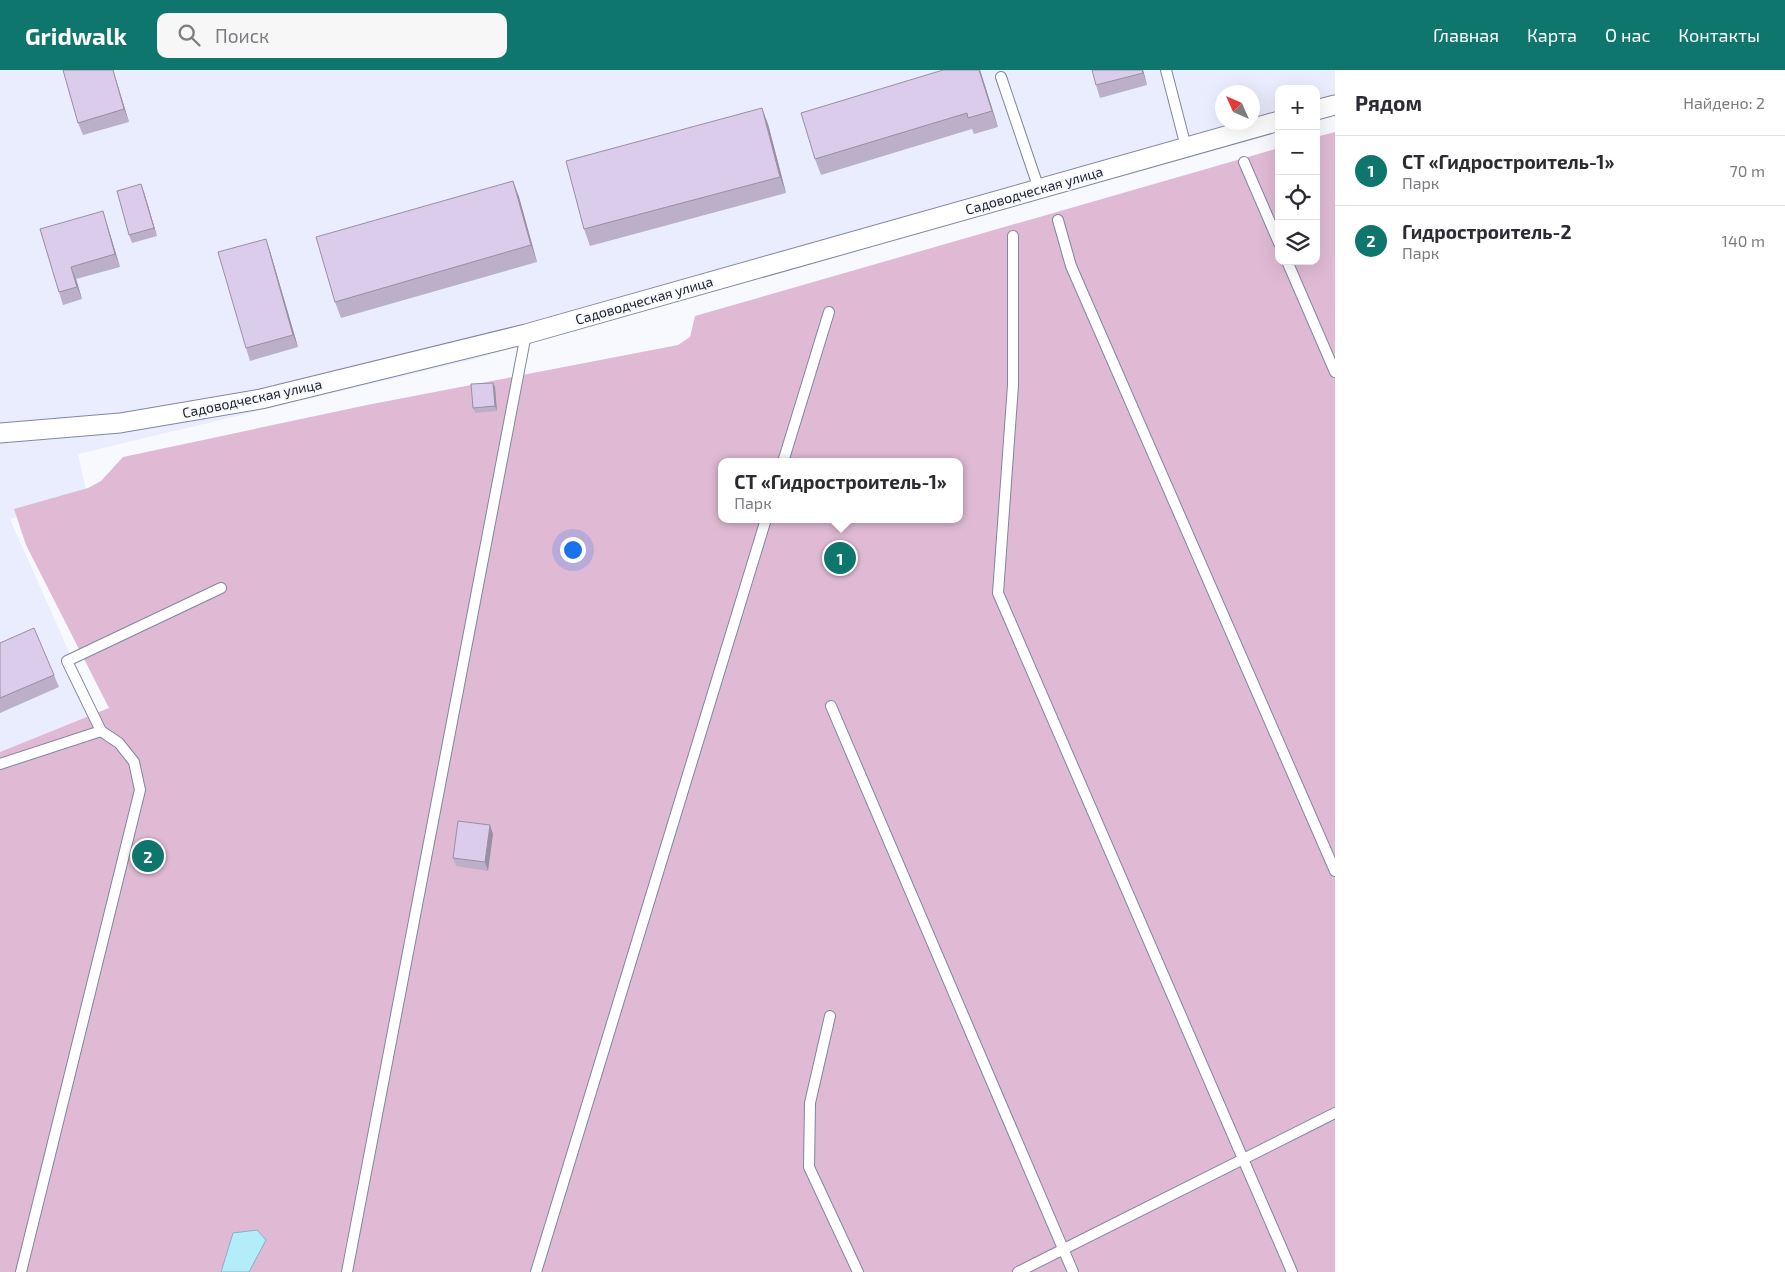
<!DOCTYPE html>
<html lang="ru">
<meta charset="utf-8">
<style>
:root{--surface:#fff;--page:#f7f7f7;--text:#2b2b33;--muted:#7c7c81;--line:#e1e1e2;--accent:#0f766e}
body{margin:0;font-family:"Exo 2",sans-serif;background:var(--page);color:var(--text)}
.controls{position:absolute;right:15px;top:15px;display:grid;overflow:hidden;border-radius:10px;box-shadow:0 5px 20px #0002}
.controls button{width:45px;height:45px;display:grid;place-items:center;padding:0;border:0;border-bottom:1px solid var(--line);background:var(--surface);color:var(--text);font:25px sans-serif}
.compass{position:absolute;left:1215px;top:15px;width:45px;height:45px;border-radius:50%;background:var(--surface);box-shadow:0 5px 20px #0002;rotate:315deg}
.you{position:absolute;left:572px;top:479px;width:18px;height:18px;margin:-12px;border:4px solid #fff;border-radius:50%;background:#1a73e8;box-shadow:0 0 0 8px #1a73e833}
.badge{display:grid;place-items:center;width:32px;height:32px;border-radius:50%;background:var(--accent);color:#fff;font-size:16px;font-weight:700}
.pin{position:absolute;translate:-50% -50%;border:2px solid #fff;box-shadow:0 1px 5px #0006}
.popup{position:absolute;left:718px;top:388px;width:245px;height:65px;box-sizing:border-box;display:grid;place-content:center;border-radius:10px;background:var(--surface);filter:drop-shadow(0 1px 4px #0005);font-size:16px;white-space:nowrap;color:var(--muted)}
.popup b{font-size:19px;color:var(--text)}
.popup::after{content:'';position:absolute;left:50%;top:100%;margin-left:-10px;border:10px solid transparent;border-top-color:var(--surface)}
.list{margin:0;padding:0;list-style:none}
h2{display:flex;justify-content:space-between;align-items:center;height:65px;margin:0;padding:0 20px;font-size:21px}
h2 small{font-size:16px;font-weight:400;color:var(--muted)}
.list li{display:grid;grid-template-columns:32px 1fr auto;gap:15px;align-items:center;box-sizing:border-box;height:70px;padding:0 20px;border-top:1px solid var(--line)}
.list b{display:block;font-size:19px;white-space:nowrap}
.list p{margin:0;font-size:16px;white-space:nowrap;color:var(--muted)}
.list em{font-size:16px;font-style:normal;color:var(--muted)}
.icon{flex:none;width:28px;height:28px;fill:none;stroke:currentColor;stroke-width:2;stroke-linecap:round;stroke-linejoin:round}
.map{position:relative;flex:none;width:1335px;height:1202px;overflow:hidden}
header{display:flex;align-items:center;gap:30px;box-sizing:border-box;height:70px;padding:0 25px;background:var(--accent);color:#fff}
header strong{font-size:24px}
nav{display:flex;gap:28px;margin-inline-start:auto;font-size:18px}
.search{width:350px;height:45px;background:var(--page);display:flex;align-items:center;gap:12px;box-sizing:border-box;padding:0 18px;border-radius:10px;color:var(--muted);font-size:19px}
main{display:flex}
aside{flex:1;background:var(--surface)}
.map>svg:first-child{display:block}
.built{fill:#eaedfd;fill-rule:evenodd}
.green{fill:#e0bad4;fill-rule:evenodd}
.water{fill:#b4edfa;stroke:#88b1bd}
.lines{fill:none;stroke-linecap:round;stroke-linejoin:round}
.service-casing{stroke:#7f86a2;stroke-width:12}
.minor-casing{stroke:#7f86a2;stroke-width:21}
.service{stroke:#fff;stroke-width:10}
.minor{stroke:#fff;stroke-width:19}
.wall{fill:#bbafc9}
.shaded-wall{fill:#998fa4}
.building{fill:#daccea;stroke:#998fa4}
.labels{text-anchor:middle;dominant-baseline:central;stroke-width:4;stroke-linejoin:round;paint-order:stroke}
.street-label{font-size:14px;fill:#222530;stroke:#f7f9ff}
</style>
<header>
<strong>Gridwalk</strong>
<div class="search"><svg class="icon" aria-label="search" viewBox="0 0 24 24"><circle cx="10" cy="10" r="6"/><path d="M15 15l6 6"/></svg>Поиск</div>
<nav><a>Главная</a><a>Карта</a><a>О нас</a><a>Контакты</a></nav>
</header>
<main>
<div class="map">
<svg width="1335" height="1202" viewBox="0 0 1335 1202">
<rect width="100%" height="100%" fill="#f7f9ff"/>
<path class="built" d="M 0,0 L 1335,0 L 1335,43 L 1316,49 L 1316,19 L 1279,19 L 1279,59 L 471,290 L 78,384 L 87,425 L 10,449 L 97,645 L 0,718 ZM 1222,22 L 1252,22 L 1252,52 L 1222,52 Z"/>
<path class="green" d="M 1335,62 L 1335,1202 L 0,1202 L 0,682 L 109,638 L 26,475 L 14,439 L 88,418 L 101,411 L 123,387 L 367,335 L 678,275 L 690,267 L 695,246 L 1279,78 L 1279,191 L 1316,191 L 1316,67 ZM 721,392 L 959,392 L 959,449 L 721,449 Z"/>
<path class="water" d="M 257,1160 L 266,1170 L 249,1202 L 221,1202 L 233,1163 Z"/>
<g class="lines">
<defs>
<path id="service" d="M 1166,0 L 1186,77
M 1001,7 L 1039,119
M 1244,92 L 1279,173
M 1058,150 L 1071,196 L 1335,801
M 1013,166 L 1013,315 L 998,523 L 1292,1202
M 1287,191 L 1335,302
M 783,392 L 829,242
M 831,636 L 1073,1202
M 101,661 L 67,591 L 221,518
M 0,694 L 101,661 L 119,673 L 134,692 L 140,720 L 21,1202
M 830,946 L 810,1033 L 809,1097 L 858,1202
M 347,1202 L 526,264
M 536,1202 L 766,449
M 1018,1202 L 1335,1043"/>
<path id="minor" d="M 1316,40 L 1335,35
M 0,363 L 120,353 L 261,329 L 526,264 L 1279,51"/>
</defs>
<use href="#service" class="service-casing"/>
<use href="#minor" class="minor-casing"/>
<use href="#service" class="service"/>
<use href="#minor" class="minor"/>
</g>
<path class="wall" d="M 63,0 L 113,0 L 129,52 L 83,65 L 78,53 Z
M 943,0 L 980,0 L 998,57 L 974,64 L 972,59 L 821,105 L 815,89 Z
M 1143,0 L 1147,15 L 1100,28 L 1096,15 Z
M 768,54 L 786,123 L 590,176 L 584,159 Z
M 513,111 L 519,127 L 537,192 L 341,248 L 335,232 Z
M 144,122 L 157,166 L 132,173 L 129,165 Z
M 107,154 L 120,197 L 76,209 L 82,229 L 63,235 L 59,222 L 40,159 Z
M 270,181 L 298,277 L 250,291 L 246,278 Z
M 493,313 L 495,317 L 497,341 L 475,343 L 473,338 Z
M 0,573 L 54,605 L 59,617 L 0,643 Z
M 493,764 L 488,801 L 456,796 L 453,788 Z"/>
<path class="shaded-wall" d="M 113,0 L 129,52 L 124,39 Z
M 979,0 L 980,0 L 981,3 L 998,57 L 992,41 Z
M 1142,0 L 1143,0 L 1147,15 Z
M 762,38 L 768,54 L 786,123 L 780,107 Z
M 513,111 L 519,127 L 537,192 L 531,175 Z
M 141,114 L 144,122 L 157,166 L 154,158 Z
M 103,141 L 107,154 L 120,197 L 115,184 Z
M 266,169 L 270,181 L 298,277 L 293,265 Z
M 71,197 L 76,209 L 82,229 L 77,217 Z
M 493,313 L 495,317 L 497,341 L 495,336 Z
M 490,755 L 493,764 L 488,801 L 485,792 Z"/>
<path class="building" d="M 63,0 L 113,0 L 124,39 L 78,53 Z
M 943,0 L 979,0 L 992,41 L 968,48 L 967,43 L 815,89 L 801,43 Z
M 1092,0 L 1142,0 L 1143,3 L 1096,15 Z
M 762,38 L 780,107 L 584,159 L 566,91 Z
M 513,111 L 531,175 L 335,232 L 316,167 Z
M 141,114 L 154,158 L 129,165 L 117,121 Z
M 103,141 L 115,184 L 71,197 L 77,217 L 59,222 L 40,159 Z
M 266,169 L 293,265 L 246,278 L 218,182 Z
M 493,313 L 495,336 L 473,338 L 471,314 Z
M 34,558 L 54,605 L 0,628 L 0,573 Z
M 458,751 L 490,755 L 485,792 L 453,788 Z"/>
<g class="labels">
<g class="street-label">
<text transform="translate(1034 120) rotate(-16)">Садоводческая улица</text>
<text transform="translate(644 230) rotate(-16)">Садоводческая улица</text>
<text transform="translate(252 328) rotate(-12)">Садоводческая улица</text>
</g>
</g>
</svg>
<div class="controls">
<button>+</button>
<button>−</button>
<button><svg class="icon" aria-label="locate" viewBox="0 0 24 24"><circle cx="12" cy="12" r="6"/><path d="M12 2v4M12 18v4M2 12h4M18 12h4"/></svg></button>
<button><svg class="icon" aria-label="layers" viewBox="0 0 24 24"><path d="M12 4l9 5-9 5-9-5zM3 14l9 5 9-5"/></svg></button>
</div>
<svg class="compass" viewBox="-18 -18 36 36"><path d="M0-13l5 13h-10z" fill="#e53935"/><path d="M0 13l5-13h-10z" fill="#7c7c81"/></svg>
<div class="you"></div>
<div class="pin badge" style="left:840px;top:488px">1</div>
<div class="popup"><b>СТ «Гидростроитель-1»</b>Парк</div>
<div class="pin badge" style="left:148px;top:786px">2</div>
</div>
<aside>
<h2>Рядом<small>Найдено: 2</small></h2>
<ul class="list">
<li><span class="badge">1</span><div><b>СТ «Гидростроитель-1»</b><p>Парк</p></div><em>70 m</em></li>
<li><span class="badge">2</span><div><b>Гидростроитель-2</b><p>Парк</p></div><em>140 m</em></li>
</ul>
</aside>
</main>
